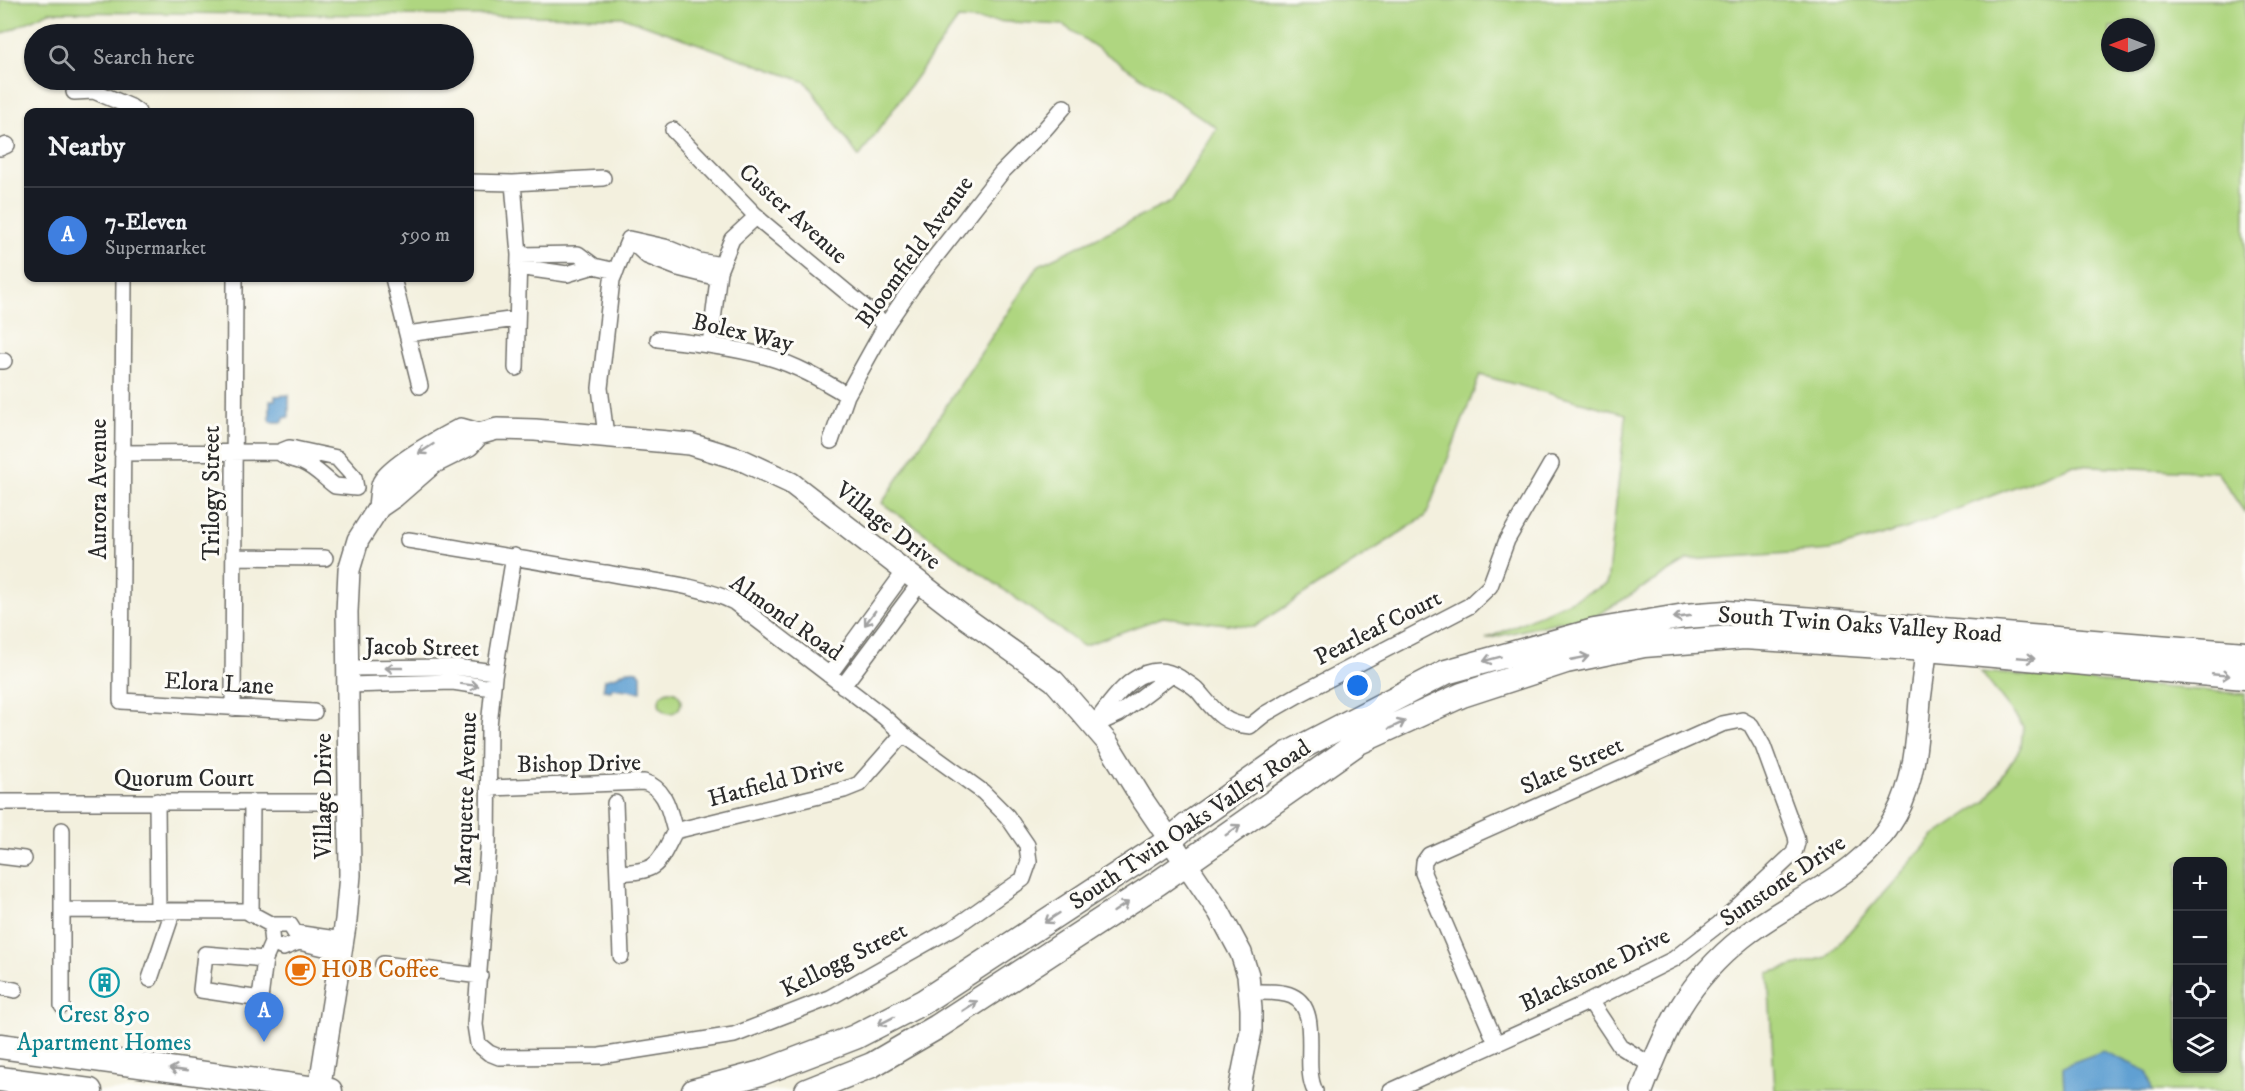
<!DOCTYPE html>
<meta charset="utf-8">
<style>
:root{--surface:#171b24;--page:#242831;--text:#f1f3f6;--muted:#9ea1a6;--line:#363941;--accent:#1f6fb2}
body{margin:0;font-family:"IM FELL DW Pica",serif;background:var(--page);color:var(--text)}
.controls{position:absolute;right:18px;bottom:18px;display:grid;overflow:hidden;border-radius:12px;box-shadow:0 2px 4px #0004}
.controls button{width:54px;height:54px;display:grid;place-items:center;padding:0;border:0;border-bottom:2px solid var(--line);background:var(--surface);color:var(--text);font:30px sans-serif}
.compass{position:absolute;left:2101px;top:18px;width:54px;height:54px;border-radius:50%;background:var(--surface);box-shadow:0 2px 4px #0004;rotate:270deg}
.you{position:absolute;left:1358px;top:686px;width:21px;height:21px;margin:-15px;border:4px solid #fff;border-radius:50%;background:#1a73e8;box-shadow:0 0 0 9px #1a73e833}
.badge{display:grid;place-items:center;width:39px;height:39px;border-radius:50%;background:var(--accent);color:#fff;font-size:20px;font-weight:700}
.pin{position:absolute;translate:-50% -50px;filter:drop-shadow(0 2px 3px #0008)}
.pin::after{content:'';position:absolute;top:32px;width:21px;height:18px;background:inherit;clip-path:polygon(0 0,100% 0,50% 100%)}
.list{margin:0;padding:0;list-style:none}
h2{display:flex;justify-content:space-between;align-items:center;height:78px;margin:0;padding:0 24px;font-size:26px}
h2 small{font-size:20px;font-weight:400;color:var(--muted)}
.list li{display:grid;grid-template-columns:39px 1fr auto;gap:18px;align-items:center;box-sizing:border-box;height:96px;padding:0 24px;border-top:2px solid var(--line)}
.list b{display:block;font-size:22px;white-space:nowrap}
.list p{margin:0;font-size:20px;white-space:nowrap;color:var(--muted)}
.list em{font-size:20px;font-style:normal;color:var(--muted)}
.icon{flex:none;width:33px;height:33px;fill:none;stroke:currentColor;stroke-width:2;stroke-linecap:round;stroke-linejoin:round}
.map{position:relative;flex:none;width:2245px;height:1091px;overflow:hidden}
.search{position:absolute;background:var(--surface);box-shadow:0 2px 4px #0004;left:24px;top:24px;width:450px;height:66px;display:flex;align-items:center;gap:15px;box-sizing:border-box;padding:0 21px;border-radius:33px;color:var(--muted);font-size:22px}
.panel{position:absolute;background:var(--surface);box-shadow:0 2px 4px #0004;left:24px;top:108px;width:450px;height:174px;border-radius:12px}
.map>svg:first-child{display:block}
.green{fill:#afd680;stroke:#6d8056;stroke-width:1.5;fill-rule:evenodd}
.water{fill:#60a0d2;stroke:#46667e;stroke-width:1.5}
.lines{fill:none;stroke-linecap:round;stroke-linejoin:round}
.street-casing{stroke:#71706a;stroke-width:18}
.secondary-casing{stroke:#71706a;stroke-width:24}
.primary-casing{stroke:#71706a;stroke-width:27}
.street{stroke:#fff;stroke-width:15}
.secondary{stroke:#fff;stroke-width:21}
.primary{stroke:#fff;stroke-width:24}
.oneway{stroke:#a0a0a0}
.labels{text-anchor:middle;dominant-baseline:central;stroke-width:6;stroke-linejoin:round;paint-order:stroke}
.street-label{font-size:24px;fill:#2b2b2b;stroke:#fdfcf7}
.food-label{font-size:24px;fill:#c56008;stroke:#fdfcf7;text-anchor:start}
.culture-label{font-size:24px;fill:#0d838f;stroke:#fdfcf7}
</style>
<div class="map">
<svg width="2245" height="1091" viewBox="0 0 2245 1091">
<rect width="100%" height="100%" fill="#fdfcf7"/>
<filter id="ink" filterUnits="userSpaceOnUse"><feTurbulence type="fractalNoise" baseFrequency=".0167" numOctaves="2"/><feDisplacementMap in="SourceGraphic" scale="12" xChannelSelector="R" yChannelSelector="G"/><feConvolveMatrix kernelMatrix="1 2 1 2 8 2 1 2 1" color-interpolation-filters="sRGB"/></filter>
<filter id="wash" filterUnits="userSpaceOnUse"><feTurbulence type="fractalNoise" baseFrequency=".008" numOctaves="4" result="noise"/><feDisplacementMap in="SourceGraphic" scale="24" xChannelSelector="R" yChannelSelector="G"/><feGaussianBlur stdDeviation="1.35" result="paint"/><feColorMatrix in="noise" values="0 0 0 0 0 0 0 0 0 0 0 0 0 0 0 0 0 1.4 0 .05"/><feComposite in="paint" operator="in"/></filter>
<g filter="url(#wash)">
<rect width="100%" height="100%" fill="#f3f0de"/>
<path class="green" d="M 0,0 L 2245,0 L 2245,513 L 2217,472 L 2072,465 L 1905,529 L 1831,550 L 1688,560 L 1596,616 L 1558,622 L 1486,639 L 1607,584 L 1626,414 L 1480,375 L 1426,516 L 1254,627 L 1163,617 L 1083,646 L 882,503 L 1039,265 L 1171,202 L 1217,128 L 1063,25 L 958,19 L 859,157 L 806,82 L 623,17 L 49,12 L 0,35 ZM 2110,27 L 2146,27 L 2146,63 L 2110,63 Z
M 1981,672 L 2245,694 L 2245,1091 L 2152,1091 L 2147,1071 L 2063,1066 L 2064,1091 L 1775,1091 L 1768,973 L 1827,957 L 1934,836 L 1986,801 L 2021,747 L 2023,726 ZM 2178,862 L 2222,862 L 2222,1068 L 2178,1068 Z
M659 702a11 11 0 1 1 22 0a11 11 0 1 1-22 0Z"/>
<path class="water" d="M 289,395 L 289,417 L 284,418 L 283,422 L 270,422 L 270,400 L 275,400 L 275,396 Z
M 627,670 L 638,671 L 641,675 L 641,692 L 612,688 L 611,691 L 603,690 L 605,679 L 617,676 Z
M 2103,1051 L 2147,1071 L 2152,1091 L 2064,1091 L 2063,1066 Z"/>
</g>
<g filter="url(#ink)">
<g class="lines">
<defs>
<path id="street" d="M 74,92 L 94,91 L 131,107 L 138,112
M 673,130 L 761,221 L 886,325
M 0,148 L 7,145
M 470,182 L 513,183 L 603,178
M 513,183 L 519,255 L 516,368
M 629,239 L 647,256 L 678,268 L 718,278
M 629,239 L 665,247 L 699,261 L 721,265
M 519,255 L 578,254 L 594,266 L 616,271
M 518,267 L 567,274 L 594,266
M 124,278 L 121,701 L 314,712
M 393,278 L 420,386
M 407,334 L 517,319
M 658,339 C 695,343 732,347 768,357 C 796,365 822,380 847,395
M 710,345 L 719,271 L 732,239 L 757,216
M 0,361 L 4,361
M 606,436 L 600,388 L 612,280 L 629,239
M 831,441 L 847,395 L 886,325 L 914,284 L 1002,172 L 1044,130 L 1064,107
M 279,452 C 287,459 293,459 302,462 C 315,467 324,478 335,486 L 356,488
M 122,453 L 279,452 L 289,448 L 295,449 L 337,458 L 354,477 L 356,488
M 408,540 C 474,551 539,561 604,573 L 607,573 C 647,581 698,584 734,602 L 883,716 L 903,734 L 983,792 L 1007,816 L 1027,845 L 1029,862 L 1023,879 L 955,927 L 829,998 L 734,1035 L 600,1056 L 499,1057 L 489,1053 L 478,1044 L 475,1025 L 488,848 L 489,726 L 494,677 L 514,556
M 234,557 L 325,558
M 348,668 L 455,667 L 494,672
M 829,675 L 905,571
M 349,685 L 453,682 L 492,688
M 843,686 L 920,583
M 233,708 L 235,278
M 1095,725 L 1119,714 L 1172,674
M 1093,726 C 1113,699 1141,654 1180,678 C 1186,682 1194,686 1199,692 C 1215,711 1223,724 1250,726 L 1265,714 L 1298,695 L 1469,606 L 1490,586 L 1507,540 L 1551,464
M 489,788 L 644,782 C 667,789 669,811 675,831
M 157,801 L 158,911
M 0,802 C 116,802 232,801 349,802
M 615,803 L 621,956
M 675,831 L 844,790 L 859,784 L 903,734
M 0,856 L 24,859
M 618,873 C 659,871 657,866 675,831
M 62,910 L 246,911 L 272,925 L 290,925 L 295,933 L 343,940
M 251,914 L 252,802
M 271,934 L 272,943 L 283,948 L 299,942 L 341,952
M 265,959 L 205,954 L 201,990 L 260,999 L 265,959 L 272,943
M 383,964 L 480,976
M 150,979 L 173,911
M 0,987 L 15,990
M 1250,992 C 1262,992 1281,991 1292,996 C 1323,1010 1301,1065 1315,1091
M 1590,1001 L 1620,1046 L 1652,1066
M 62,1006 L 62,830
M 1391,1091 L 1586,1003 L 1674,959 L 1719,924 L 1794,853 L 1797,843 L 1796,836 L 1763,746 L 1751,725 L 1742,720 L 1722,724 L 1429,855 L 1424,862 L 1423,873 L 1496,1043"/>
<path id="secondary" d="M 379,507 C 380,500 380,489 383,483 C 393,465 442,439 461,429 L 479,434 L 497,429 L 535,430 L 690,444 L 742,460 L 791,483 L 963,616 L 1054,681 L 1107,742 L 1142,799 L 1219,912 L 1241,953 L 1248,975 L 1251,1009 L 1251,1031 L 1239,1091
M 319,1091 L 346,920 L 350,875 L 347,612 L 349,570 L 358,540 L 379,507 L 395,496 L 433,463 L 469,445 L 479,434
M 1642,1091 C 1666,1027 1687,982 1742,938 C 1797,894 1860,880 1896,815 C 1915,781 1917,738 1920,700 C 1923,677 1926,655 1928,632"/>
<path id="primary" d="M 0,1046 L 330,1091
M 0,1079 L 90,1091
M 694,1091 L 761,1073 L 816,1052 L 855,1037 L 923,1002 L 1170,840 L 1189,824 L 1288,754 L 1446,672 L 1594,631 L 1685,616 L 1726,613 L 2245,654
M 807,1091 L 872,1065 L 937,1027 L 1158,883 L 1359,742 L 1462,695 L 1566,661 L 1644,645 L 1744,637 L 1926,649 L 2245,677"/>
</defs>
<use href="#street" class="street-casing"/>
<use href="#secondary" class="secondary-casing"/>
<use href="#primary" class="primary-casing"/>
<use href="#street" class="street"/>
<use href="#secondary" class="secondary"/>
<use href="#primary" class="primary"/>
</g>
<defs><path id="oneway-shaft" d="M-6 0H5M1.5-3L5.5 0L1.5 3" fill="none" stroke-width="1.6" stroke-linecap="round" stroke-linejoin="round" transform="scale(1.5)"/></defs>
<g class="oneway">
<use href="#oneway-shaft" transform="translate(426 449) rotate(147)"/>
<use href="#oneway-shaft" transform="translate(1682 617) rotate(172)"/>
<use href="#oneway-shaft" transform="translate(870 618) rotate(126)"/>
<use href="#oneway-shaft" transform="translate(1580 658) rotate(-11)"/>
<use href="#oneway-shaft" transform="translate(2026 658) rotate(5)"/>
<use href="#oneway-shaft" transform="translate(1492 659) rotate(165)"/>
<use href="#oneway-shaft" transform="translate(394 668) rotate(-180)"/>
<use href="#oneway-shaft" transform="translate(2221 675) rotate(5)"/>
<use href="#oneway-shaft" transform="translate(470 685) rotate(7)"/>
<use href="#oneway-shaft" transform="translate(1397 725) rotate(-25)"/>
<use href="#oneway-shaft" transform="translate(1233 830) rotate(-35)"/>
<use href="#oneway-shaft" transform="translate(1121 907) rotate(-34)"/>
<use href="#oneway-shaft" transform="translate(1052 918) rotate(147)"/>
<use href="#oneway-shaft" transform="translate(970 1006) rotate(-33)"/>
<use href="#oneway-shaft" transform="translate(886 1021) rotate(153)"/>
<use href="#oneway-shaft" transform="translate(178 1070) rotate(-172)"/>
</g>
</g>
<defs>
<symbol id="cafe-ring" viewBox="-11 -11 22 22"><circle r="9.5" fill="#fdfcf7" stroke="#e8710a" stroke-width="1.5"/><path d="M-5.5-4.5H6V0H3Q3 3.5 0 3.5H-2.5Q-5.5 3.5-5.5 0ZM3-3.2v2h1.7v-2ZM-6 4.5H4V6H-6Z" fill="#e8710a"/></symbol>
<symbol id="building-ring" viewBox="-11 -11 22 22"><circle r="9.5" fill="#fdfcf7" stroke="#0f9aa8" stroke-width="1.5"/><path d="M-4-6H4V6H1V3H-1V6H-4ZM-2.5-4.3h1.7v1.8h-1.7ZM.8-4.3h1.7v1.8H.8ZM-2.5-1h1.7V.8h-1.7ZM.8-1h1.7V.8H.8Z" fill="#0f9aa8"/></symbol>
</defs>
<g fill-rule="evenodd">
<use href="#cafe-ring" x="284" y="954" width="33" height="33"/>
<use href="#building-ring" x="88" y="966" width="33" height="33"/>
</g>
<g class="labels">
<g class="street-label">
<text transform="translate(793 214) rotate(42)">Custer Avenue</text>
<text transform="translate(915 252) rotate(-54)">Bloomfield Avenue</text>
<text transform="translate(743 333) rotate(13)">Bolex Way</text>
<text transform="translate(99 489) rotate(-90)">Aurora Avenue</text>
<text transform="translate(212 493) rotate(-90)">Trilogy Street</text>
<text transform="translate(888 526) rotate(38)">Village Drive</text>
<text transform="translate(786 618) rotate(35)">Almond Road</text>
<text transform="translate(1860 625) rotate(4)">South Twin Oaks Valley Road</text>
<text transform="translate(1378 628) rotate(-27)">Pearleaf Court</text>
<text transform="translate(422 648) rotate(1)">Jacob Street</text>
<text transform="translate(219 684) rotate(3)">Elora Lane</text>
<text transform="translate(579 764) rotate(-1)">Bishop Drive</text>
<text transform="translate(1572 766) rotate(-24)">Slate Street</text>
<text x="184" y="779">Quorum Court</text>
<text transform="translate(776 782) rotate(-15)">Hatfield Drive</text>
<text transform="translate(324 796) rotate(-90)">Village Drive</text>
<text transform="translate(466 799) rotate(-88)">Marquette Avenue</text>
<text transform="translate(1190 825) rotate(-34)">South Twin Oaks Valley Road</text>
<text transform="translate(1783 881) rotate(-34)">Sunstone Drive</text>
<text transform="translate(844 960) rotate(-27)">Kellogg Street</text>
<text transform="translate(1595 970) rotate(-26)">Blackstone Drive</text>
</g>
<g class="food-label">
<text x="321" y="970">HOB Coffee</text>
</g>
<g class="culture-label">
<text x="104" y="1015">Crest 850<tspan x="104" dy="28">Apartment Homes</tspan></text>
</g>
</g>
</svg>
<div class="controls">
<button>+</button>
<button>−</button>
<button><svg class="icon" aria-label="locate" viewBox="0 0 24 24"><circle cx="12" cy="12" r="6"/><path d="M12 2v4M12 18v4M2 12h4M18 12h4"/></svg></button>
<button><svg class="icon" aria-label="layers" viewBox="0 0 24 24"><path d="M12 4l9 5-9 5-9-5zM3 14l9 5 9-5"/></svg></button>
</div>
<svg class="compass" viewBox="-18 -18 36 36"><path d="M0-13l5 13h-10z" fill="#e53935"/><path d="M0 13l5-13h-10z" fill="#9ea1a6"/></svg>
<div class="you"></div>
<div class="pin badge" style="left:264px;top:1042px;background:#3f7fe0">A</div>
<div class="search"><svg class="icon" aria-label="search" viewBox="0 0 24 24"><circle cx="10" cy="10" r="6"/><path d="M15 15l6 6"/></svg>Search here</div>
<section class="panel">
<h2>Nearby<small></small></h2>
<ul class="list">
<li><span class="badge" style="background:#3f7fe0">A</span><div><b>7-Eleven</b><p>Supermarket</p></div><em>590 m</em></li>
</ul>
</section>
</div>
